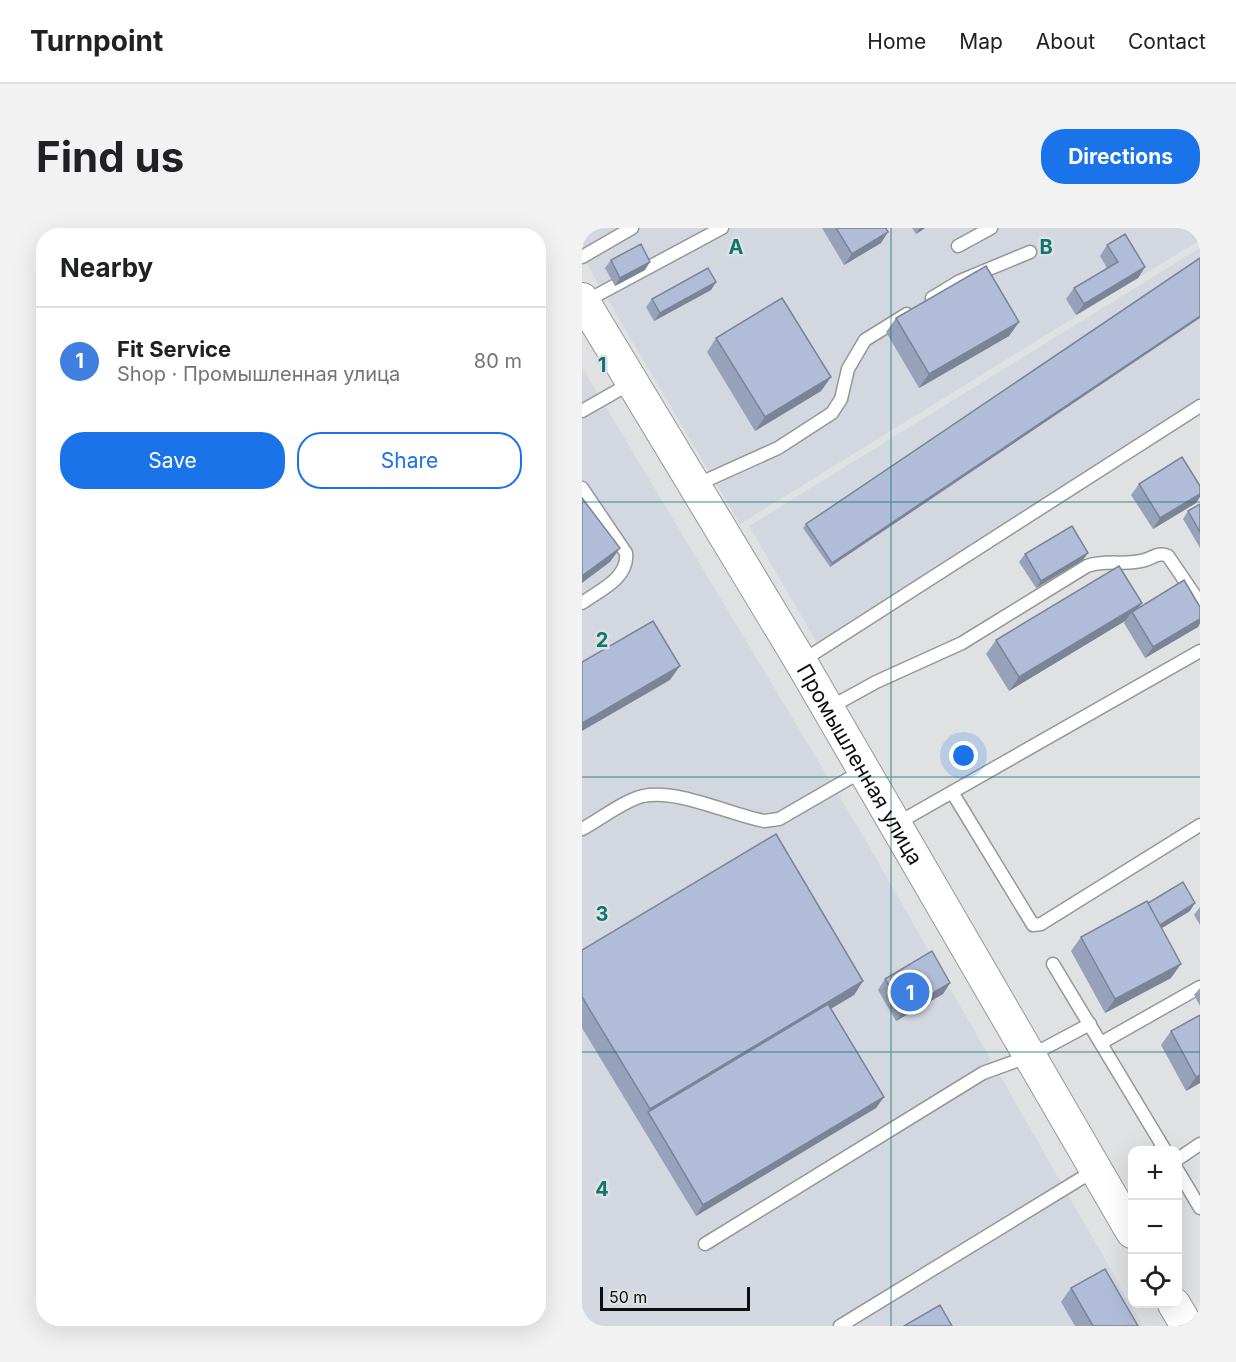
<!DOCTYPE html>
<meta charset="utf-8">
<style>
:root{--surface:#fff;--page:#f2f2f2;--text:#202124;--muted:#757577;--line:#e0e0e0;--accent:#1a73e8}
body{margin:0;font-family:Inter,sans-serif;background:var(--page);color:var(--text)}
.controls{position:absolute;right:18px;bottom:18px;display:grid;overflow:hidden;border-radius:12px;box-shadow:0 6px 24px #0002}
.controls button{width:54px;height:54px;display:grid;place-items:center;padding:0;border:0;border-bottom:2px solid var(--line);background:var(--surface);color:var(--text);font:30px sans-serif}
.scale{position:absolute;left:18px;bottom:15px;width:150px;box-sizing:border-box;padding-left:6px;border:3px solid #0d0d0e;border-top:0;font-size:16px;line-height:21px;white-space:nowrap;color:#0d0d0e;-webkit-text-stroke:4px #e0e1e2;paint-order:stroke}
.you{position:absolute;left:382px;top:528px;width:21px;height:21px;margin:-15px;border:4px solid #fff;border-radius:50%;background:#1a73e8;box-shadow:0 0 0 9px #1a73e833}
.badge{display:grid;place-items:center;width:39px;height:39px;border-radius:50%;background:var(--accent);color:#fff;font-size:20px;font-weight:700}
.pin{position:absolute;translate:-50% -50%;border:3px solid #fff;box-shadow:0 2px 6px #0006}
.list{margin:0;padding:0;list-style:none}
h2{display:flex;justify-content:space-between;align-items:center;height:78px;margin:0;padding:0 24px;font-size:26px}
h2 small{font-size:20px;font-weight:400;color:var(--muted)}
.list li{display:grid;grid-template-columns:39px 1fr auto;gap:18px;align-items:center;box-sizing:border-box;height:108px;padding:0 24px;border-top:2px solid var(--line)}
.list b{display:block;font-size:22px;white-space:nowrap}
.list p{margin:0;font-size:20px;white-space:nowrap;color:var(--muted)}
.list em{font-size:20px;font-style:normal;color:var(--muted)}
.actions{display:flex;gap:12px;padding:18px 24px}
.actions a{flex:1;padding:14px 0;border:2px solid var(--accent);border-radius:24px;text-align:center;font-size:21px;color:var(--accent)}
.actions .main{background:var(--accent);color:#fff}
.icon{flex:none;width:33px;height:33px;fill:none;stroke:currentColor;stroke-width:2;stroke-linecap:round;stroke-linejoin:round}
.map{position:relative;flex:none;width:618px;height:1098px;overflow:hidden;border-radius:24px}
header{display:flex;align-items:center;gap:36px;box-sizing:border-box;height:84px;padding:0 30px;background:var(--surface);border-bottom:2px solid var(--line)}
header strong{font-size:28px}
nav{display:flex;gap:33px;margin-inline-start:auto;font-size:21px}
.intro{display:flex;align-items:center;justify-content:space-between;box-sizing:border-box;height:144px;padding:0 36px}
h1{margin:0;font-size:42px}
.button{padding:15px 27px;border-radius:24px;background:var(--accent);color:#fff;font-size:21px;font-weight:700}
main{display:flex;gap:36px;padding:0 36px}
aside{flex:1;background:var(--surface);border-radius:24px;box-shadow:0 6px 24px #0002}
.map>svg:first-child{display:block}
.built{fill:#d3d7e0}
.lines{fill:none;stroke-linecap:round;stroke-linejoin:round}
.lane-casing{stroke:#969798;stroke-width:15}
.secondary-casing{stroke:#969798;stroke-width:34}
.lane{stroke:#fff;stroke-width:12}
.secondary{stroke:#fff;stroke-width:32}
.wall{fill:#97a2ba}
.shaded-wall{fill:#7b8497}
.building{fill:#b0bcd8;stroke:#7b8497;stroke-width:1.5}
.grid{fill:none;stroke:#0f766e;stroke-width:1.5;stroke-opacity:0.55}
.labels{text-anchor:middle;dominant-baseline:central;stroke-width:5;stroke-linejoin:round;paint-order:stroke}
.street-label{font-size:21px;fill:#0d0d0e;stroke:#e0e1e2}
.grid-label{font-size:20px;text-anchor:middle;font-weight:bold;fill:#0f766e;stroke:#e0e1e2;stroke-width:5;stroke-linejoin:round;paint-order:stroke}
</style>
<header>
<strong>Turnpoint</strong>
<nav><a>Home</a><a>Map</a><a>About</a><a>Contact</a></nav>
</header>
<div class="intro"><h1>Find us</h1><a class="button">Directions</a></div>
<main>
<aside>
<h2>Nearby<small></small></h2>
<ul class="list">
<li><span class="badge" style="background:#3f7fe0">1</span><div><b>Fit Service</b><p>Shop · Промышленная улица</p></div><em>80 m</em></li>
</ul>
<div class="actions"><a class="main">Save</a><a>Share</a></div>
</aside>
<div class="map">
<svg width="618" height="1098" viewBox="0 0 618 1098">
<rect width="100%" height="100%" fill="#e0e1e2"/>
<path class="built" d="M 0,0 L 618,0 L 618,12 L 158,296 L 0,28 Z
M 618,20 L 618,186 L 242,427 L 167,298 Z
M 0,139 L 284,613 L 561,1098 L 0,1098 Z"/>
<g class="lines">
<defs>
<path id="lane" d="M 376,18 L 409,0
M 0,29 L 50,0
M 350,70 L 378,53 L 448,24
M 4,73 L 140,0
M 0,183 L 49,155
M 114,257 L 196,220 L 250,185 L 259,171 L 266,141 L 283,112 L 325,86
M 0,260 L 44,325 C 47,350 18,362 0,375
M 220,433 L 618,178
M 247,480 L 294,454 L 380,415 L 505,338 C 525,331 544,338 563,332 C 572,329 577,324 586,328 L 618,375
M 370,564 L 451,697 L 459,696 L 618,597
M 314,596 L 618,423
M 0,601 C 17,592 43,572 61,568 C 97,561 146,586 182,593 L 197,591 L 280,543
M 471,736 L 583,922
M 519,815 L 618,759
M 596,931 L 618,916
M 596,943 L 618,980
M 123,1016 L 401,845 L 448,828 L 508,796
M 258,1098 L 513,942"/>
<g id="secondary">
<path id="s1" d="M 0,71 L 219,434 L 550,1004"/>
<path d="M 592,1076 L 605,1098"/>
</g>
</defs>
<use href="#lane" class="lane-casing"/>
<use href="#secondary" class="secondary-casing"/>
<use href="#lane" class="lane"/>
<use href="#secondary" class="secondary"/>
</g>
<path class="wall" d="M 240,0 L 304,0 L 299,15 L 262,37 Z
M 330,0 L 343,0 L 334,6 Z
M 525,17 L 563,39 L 556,50 L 494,87 L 484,71 L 492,60 L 525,40 L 518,28 Z
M 618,30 L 248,339 L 221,300 L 224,296 Z
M 29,32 L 63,42 L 33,58 L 23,40 Z
M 134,54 L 129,62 L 72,93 L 64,79 L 70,71 Z
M 314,90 L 437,94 L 427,108 L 337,160 L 304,104 Z
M 134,110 L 249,149 L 239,163 L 173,203 L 125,124 Z
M 557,256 L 614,275 L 571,301 L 549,267 Z
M 618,276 L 618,320 L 601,291 L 606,283 Z
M 443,326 L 501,332 L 454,360 L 437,334 Z
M 560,375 L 556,380 L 618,379 L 618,395 L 616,399 L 563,430 L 542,395 L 543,393 L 427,463 L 404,426 L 414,412 Z
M 618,679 L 618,697 L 612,687 Z
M 608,683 L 580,700 L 589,750 L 523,785 L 489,723 L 499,709 Z
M 0,722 L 281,753 L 272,767 L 249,780 L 302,869 L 294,880 L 114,988 L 0,800 Z
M 303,751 L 368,755 L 361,766 L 314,793 L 296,762 Z
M 618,760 L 618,778 L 612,767 Z
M 618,787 L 618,855 L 604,863 L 579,817 L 589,803 Z
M 489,1060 L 556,1098 L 493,1098 L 479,1074 Z"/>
<path class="shaded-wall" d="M 338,0 L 343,0 L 334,6 Z
M 306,4 L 299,15 L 262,37 L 270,26 Z
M 68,34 L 63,42 L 33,58 L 38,50 Z
M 563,39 L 556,50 L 494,87 L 502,76 Z
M 134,54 L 129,62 L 72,93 L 78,85 Z
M 618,88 L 618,90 L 248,339 L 250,335 Z
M 437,94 L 427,108 L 337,160 L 347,146 Z
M 249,149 L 239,163 L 173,203 L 183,189 Z
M 618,266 L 618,269 L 614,275 L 571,301 L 578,290 Z
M 38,320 L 28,334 L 0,355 L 0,348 Z
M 506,325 L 501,332 L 454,360 L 459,353 Z
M 560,375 L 551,387 L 550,384 L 543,393 L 427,463 L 437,449 Z
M 618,391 L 618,395 L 616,399 L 563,430 L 571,419 Z
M 98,438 L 88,452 L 0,503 L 0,495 Z
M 613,675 L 608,683 L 570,706 L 575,698 Z
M 599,736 L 589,750 L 523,785 L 533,771 Z
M 281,753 L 272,767 L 69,889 L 66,884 L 58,895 L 68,881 Z
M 368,755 L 361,766 L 314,793 L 322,782 Z
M 618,847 L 618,855 L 604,863 L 614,849 Z
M 302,869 L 294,880 L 114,988 L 121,977 Z"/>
<path class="building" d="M 254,0 L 304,0 L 306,4 L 270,26 Z
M 543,6 L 563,39 L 502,76 L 492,60 L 536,34 L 525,17 Z
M 59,16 L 68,34 L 38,50 L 29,32 Z
M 618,30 L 618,88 L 250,335 L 224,296 Z
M 404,38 L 437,94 L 347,146 L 314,90 Z
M 126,40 L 134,54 L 78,85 L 70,71 Z
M 200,70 L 249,149 L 183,189 L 134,110 Z
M 600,229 L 618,258 L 618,266 L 578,290 L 557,256 Z
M 0,270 L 38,320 L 0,348 Z
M 618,276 L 618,304 L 606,283 Z
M 490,298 L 506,325 L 459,353 L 443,326 Z
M 537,338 L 560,375 L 437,449 L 414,412 Z
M 602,352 L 618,379 L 618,391 L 571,419 L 550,384 Z
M 71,393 L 98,438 L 0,495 L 0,434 Z
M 194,606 L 281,753 L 68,881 L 0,769 L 0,722 Z
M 601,654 L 613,675 L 578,697 L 566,675 Z
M 565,673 L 599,736 L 533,771 L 499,709 Z
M 350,723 L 368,755 L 322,782 L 303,751 Z
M 246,776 L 302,869 L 121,977 L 66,884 Z
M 618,787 L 618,847 L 614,849 L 589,803 Z
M 523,1041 L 556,1098 L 511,1098 L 489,1060 Z
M 358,1077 L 370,1098 L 322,1098 Z"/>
<path class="grid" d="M 309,0 L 309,1098M 0,274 L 618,274M 0,549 L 618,549M 0,824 L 618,824"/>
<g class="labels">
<g class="street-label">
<text stroke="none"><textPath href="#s1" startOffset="542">Промышленная улица</textPath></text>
</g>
</g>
<g class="grid-label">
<text x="154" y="26">A</text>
<text x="464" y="26">B</text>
<text x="20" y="144">1</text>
<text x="20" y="419">2</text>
<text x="20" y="693">3</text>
<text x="20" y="968">4</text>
</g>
</svg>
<div class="controls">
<button>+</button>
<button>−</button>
<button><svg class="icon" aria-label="locate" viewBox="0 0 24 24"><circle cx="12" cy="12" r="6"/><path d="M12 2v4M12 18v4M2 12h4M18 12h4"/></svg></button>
</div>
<div class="scale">50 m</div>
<div class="you"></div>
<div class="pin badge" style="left:328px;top:764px;background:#3f7fe0">1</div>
</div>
</main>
